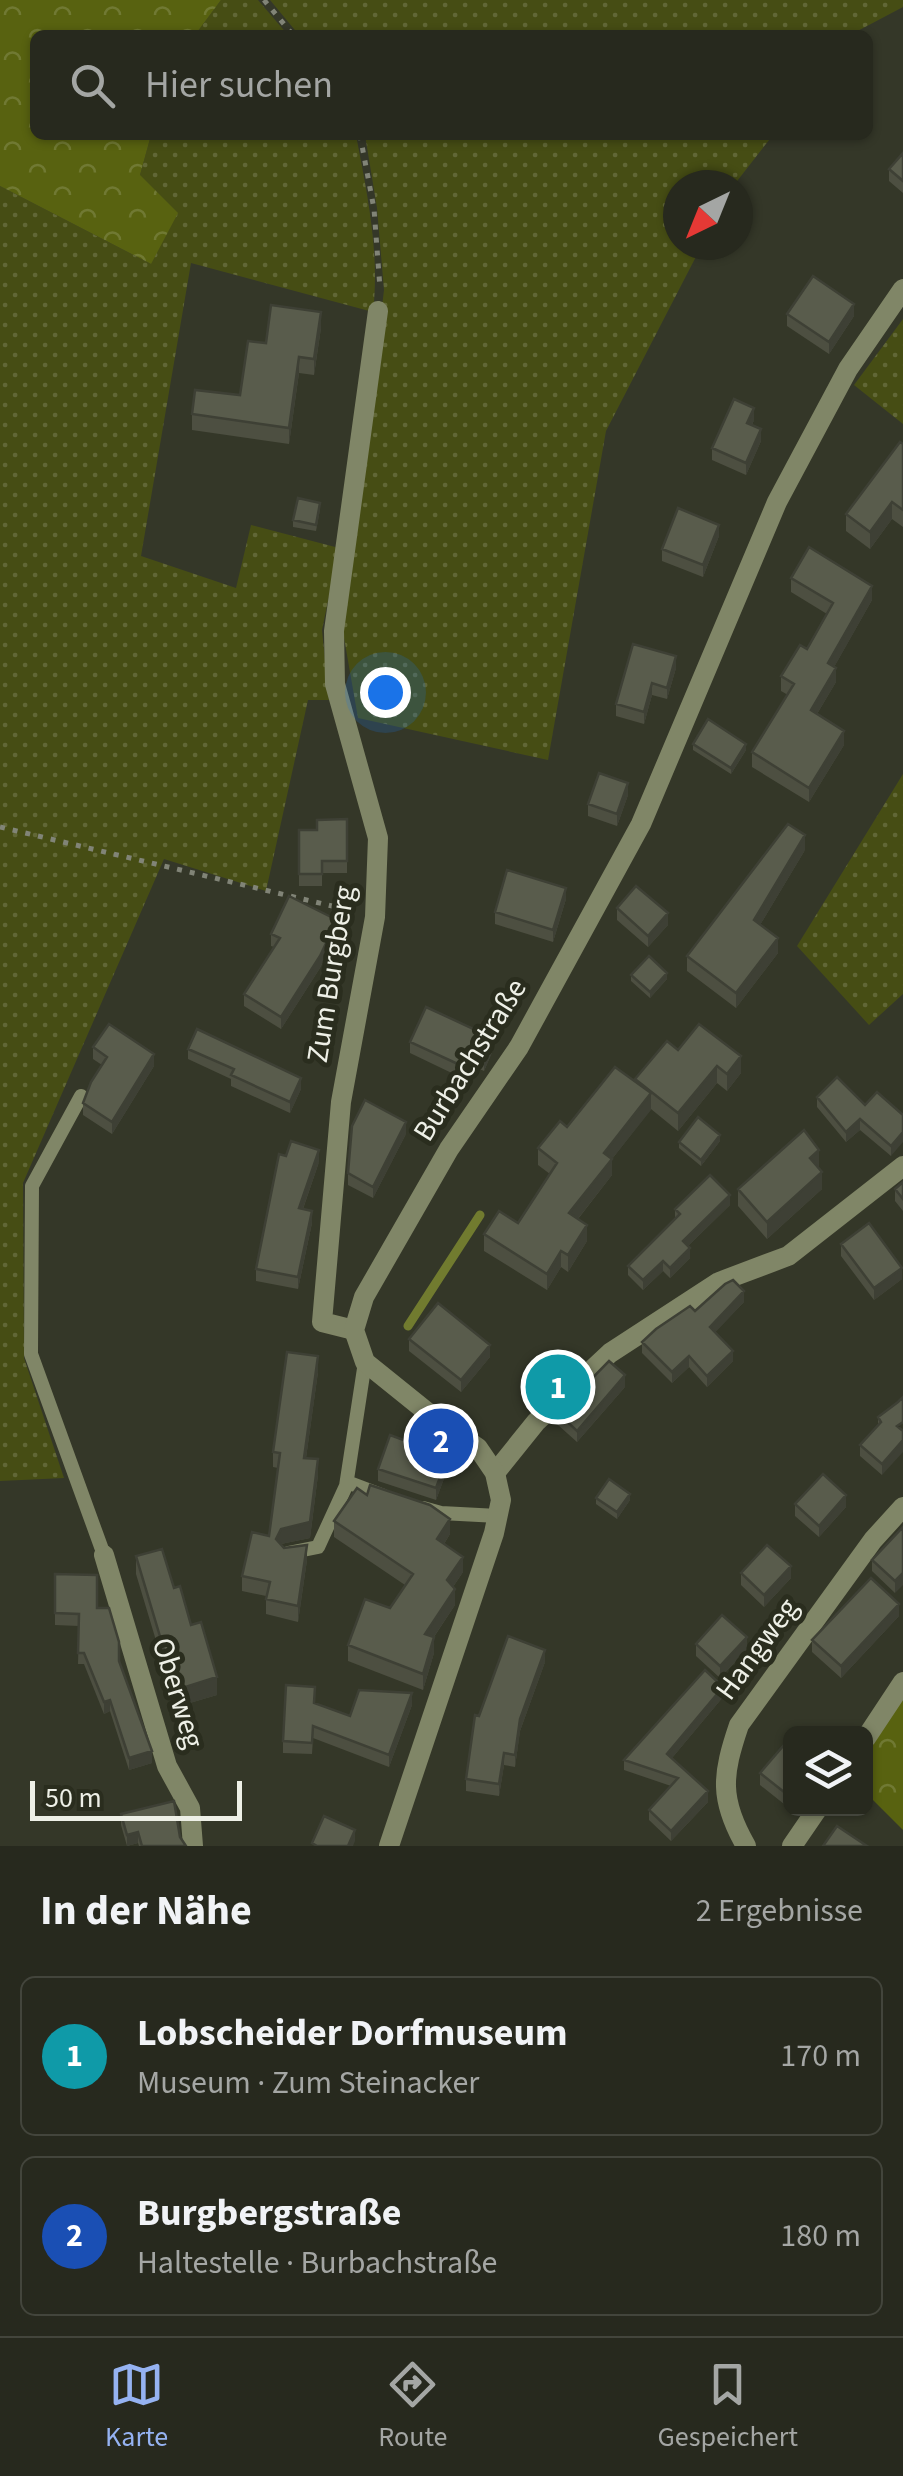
<!DOCTYPE html>
<html lang="de">
<meta charset="utf-8">
<style>
:root{--surface:#27291e;--page:#2f3127;--text:#f1f3f6;--muted:#a4a6a4;--line:#43453c;--accent:#95b2f1}
body{margin:0;font-family:"Source Sans 3",sans-serif;background:var(--page);color:var(--text)}
.controls{position:absolute;right:30px;bottom:30px;display:grid;overflow:hidden;border-radius:15px;box-shadow:0 2px 8px #0004}
.controls button{width:90px;height:90px;display:grid;place-items:center;padding:0;border:0;border-bottom:2px solid var(--line);background:var(--surface);color:var(--text);font:50px sans-serif}
.compass{position:absolute;left:663px;top:170px;width:90px;height:90px;border-radius:50%;background:var(--surface);box-shadow:0 2px 8px #0004;rotate:223deg}
.scale{position:absolute;left:30px;bottom:25px;width:212px;box-sizing:border-box;padding-left:10px;border:5px solid #eef0e7;border-top:0;font-size:28px;line-height:35px;white-space:nowrap;color:#eef0e7;-webkit-text-stroke:8px #2a2d1e;paint-order:stroke}
.you{position:absolute;left:385px;top:692px;width:35px;height:35px;margin:-25px;border:8px solid #fff;border-radius:50%;background:#1a73e8;box-shadow:0 0 0 15px #1a73e833}
.badge{display:grid;place-items:center;width:65px;height:65px;border-radius:50%;background:var(--accent);color:#fff;font-size:32px;font-weight:700}
.pin{position:absolute;translate:-50% -50%;border:5px solid #fff;box-shadow:0 2px 10px #0006}
.list{margin:0;padding:0;list-style:none}
h2{display:flex;justify-content:space-between;align-items:center;height:130px;margin:0;padding:0 40px;font-size:42px}
h2 small{font-size:32px;font-weight:400;color:var(--muted)}
.list li{display:grid;grid-template-columns:65px 1fr auto;gap:30px;align-items:center;box-sizing:border-box;height:160px;margin:0 20px 20px;padding:0 20px;border:2px solid var(--line);border-radius:15px}
.list b{display:block;font-size:38px;white-space:nowrap}
.list p{margin:0;font-size:32px;white-space:nowrap;color:var(--muted)}
.list em{font-size:32px;font-style:normal;color:var(--muted)}
.icon{flex:none;width:55px;height:55px;fill:none;stroke:currentColor;stroke-width:2;stroke-linecap:round;stroke-linejoin:round}
.map{position:relative;flex:none;width:903px;height:1846px;overflow:hidden}
.search{position:absolute;background:var(--surface);box-shadow:0 2px 8px #0004;left:30px;right:30px;top:30px;height:110px;display:flex;align-items:center;gap:25px;box-sizing:border-box;padding:0 35px;border-radius:15px;color:var(--muted);font-size:38px}
.sheet{height:490px;background:var(--surface)}
nav{display:flex;justify-content:space-around;align-items:center;box-sizing:border-box;height:140px;border-top:2px solid var(--line);background:var(--surface);font-size:28px;color:var(--muted)}
nav a{display:grid;justify-items:center;gap:5px}
nav .on{color:var(--accent)}
.map>svg:first-child{display:block}
.grass{fill:url(#grass-dots)}
.forest{fill:url(#forest-crowns)}
.lines{fill:none;stroke-linecap:round;stroke-linejoin:round}
.stream{stroke:#717b2f;stroke-width:9}
.path{stroke:#818477;stroke-width:5;stroke-dasharray:5 8;stroke-linecap:butt}
.service{stroke:#808667;stroke-width:14}
.minor{stroke:#808667;stroke-width:20}
.tertiary{stroke:#808667;stroke-width:20}
.wall{fill:#4d4f41}
.shaded-wall{fill:#3e4035}
.building{fill:#595c4c;stroke:#3e4035;stroke-width:2.5}
.labels{text-anchor:middle;dominant-baseline:central;stroke-width:10;stroke-linejoin:round;paint-order:stroke}
.street-label{font-size:30px;fill:#eef0e7;stroke:#2a2d1e}
</style>
<div class="map">
<svg width="903" height="1846" viewBox="0 0 903 1846">
<defs>
<pattern id="grass-dots" width="8" height="8" patternUnits="userSpaceOnUse" patternTransform="scale(2.5)"><rect width="8" height="8" fill="#464d14"/><path d="M2 2h.1M6 6h.1" fill="none" stroke="#616736" stroke-width="1.8" stroke-linecap="round"/></pattern>
<pattern id="forest-crowns" width="20" height="18" patternUnits="userSpaceOnUse" patternTransform="scale(2.5)"><rect width="20" height="18" fill="#586210"/><path d="M2 6a3 3 0 1 1 6 0M12 15a3 3 0 1 1 6 0" fill="none" stroke="#707933"/></pattern>
</defs>
<rect width="100%" height="100%" fill="#343728"/>
<path class="grass" d="M 221,0 L 258,0 L 288,35 L 195,35 Z
M 270,0 L 903,0 L 903,7 L 850,35 L 299,35 Z
M 151,135 L 356,135 C 367,193 380,252 373,312 L 191,263 L 141,556 L 236,588 L 251,525 L 339,548 L 322,630 L 329,700 L 308,700 L 266,891 L 164,859 L 23,1183 L 24,1358 L 64,1478 L 0,1481 L 0,186 L 151,264 L 140,175 Z
M 365,135 L 773,135 L 734,185 L 678,185 L 678,245 L 702,245 L 606,431 L 548,760 L 358,718 L 343,632 L 384,290 L 377,208 Z
M 903,319 L 903,424 L 854,385 Z
M 903,774 L 903,994 L 869,1025 L 797,946 Z"/>
<path class="forest" d="M 0,0 L 221,0 L 195,35 L 35,35 L 35,135 L 151,135 L 140,175 L 178,213 L 151,264 L 0,186 Z
M 903,1692 L 903,1830 L 866,1793 L 866,1751 Z"/>
<g class="lines">
<path class="stream" d="M 408,1326 L 480,1215"/>
<path class="path" d="M 264,0 L 293,35
M 360,135 L 374,209 L 380,288
M 0,827 L 353,911"/>
<path class="service" d="M 81,1096 L 32,1186 L 31,1354 L 104,1555
M 347,1482 L 384,1496
M 423,1508 L 441,1513 L 498,1516
M 288,1553 L 318,1547 L 346,1486 L 365,1362"/>
<path class="minor" d="M 354,1330 L 322,1322 L 341,1102 L 375,917 L 378,838 L 335,684 L 334,631 L 378,311
M 495,1473 L 536,1422 L 610,1353 L 719,1282 L 788,1256 L 903,1166
M 104,1555 L 167,1766 L 190,1808 L 193,1846
M 866,1738 L 903,1682
M 746,1846 C 719,1799 722,1775 739,1725 L 873,1540 L 903,1507
M 792,1846 L 818,1808"/>
<path class="tertiary" d="M 389,1846 L 494,1533 L 501,1500 L 495,1473 L 478,1448 L 437,1420 L 365,1362 L 354,1330 L 364,1297 L 449,1149 L 519,1047 L 641,824 L 777,502 L 848,369 L 903,289"/>
</g>
<path class="wall" d="M 903,153 L 903,193 L 889,181 L 889,169 Z
M 787,314 L 854,316 L 829,354 L 787,326 Z
M 321,328 L 314,375 L 299,373 L 289,444 L 192,430 L 192,414 L 240,395 L 266,343 Z
M 754,420 L 752,425 L 761,441 L 746,475 L 712,460 L 712,448 Z
M 903,444 L 903,527 L 892,519 L 870,549 L 846,531 L 846,514 Z
M 320,509 L 316,531 L 293,527 L 293,520 Z
M 719,536 L 703,577 L 662,561 L 662,549 Z
M 791,578 L 872,600 L 834,667 L 836,682 L 817,714 L 844,745 L 809,802 L 752,767 L 752,752 L 788,695 L 781,691 L 781,676 L 807,649 L 827,614 L 791,592 Z
M 676,668 L 667,699 L 652,695 L 644,724 L 616,716 L 616,704 Z
M 693,744 L 746,750 L 731,774 L 693,750 Z
M 628,795 L 617,826 L 588,816 L 588,804 Z
M 347,819 L 347,873 L 322,873 L 322,886 L 299,886 L 299,830 L 317,830 Z
M 805,850 L 760,925 L 778,953 L 736,1008 L 687,971 L 687,956 Z
M 566,899 L 553,942 L 495,924 L 495,912 Z
M 617,908 L 668,925 L 648,947 L 617,920 Z
M 337,932 L 320,968 L 281,1029 L 244,1006 L 244,994 L 274,947 L 271,946 L 271,934 Z
M 631,975 L 667,979 L 650,998 L 631,981 Z
M 410,1042 L 493,1050 L 484,1071 L 466,1063 L 460,1077 L 410,1053 Z
M 93,1047 L 154,1066 L 112,1134 L 83,1115 L 83,1103 L 102,1065 L 93,1059 Z
M 188,1049 L 301,1089 L 290,1113 L 231,1086 L 231,1079 L 188,1059 Z
M 678,1050 L 741,1073 L 727,1091 L 717,1083 L 678,1131 L 651,1109 L 612,1159 L 612,1175 L 578,1219 L 587,1241 L 568,1272 L 561,1267 L 547,1290 L 484,1251 L 484,1234 L 518,1223 L 550,1174 L 538,1165 L 538,1148 L 635,1082 L 635,1079 Z
M 817,1097 L 865,1105 L 903,1115 L 891,1156 L 860,1130 L 846,1142 L 817,1107 Z
M 406,1134 L 373,1198 L 348,1185 L 348,1173 Z
M 720,1141 L 701,1166 L 679,1148 L 679,1142 Z
M 319,1162 L 303,1209 L 312,1223 L 298,1289 L 256,1281 L 256,1269 Z
M 903,1182 L 903,1211 L 895,1201 L 895,1189 Z
M 738,1189 L 822,1189 L 767,1239 L 738,1206 Z
M 730,1205 L 688,1246 L 690,1258 L 670,1278 L 663,1271 L 643,1290 L 628,1275 L 628,1266 L 675,1219 L 675,1209 Z
M 841,1244 L 902,1279 L 874,1300 L 841,1256 Z
M 744,1302 L 715,1332 L 733,1361 L 707,1387 L 689,1367 L 672,1383 L 642,1353 L 642,1342 L 695,1311 Z
M 409,1339 L 490,1357 L 461,1392 L 409,1351 Z
M 318,1372 L 306,1458 L 318,1475 L 310,1538 L 281,1544 L 284,1548 L 307,1560 L 298,1622 L 266,1614 L 266,1596 L 242,1591 L 242,1576 L 269,1536 L 278,1468 L 273,1467 L 273,1452 Z
M 625,1387 L 577,1442 L 558,1425 L 558,1413 Z
M 898,1402 L 882,1475 L 860,1456 L 860,1445 L 878,1425 L 878,1417 Z
M 425,1448 L 451,1460 L 436,1500 L 378,1481 L 378,1469 Z
M 367,1495 L 450,1534 L 444,1544 L 463,1572 L 453,1587 L 455,1605 L 434,1637 L 434,1653 L 423,1690 L 348,1661 L 348,1645 L 390,1608 L 405,1585 L 334,1537 L 334,1521 Z
M 596,1498 L 630,1500 L 617,1519 L 596,1504 Z
M 795,1504 L 846,1507 L 819,1537 L 795,1516 Z
M 903,1527 L 895,1593 L 872,1571 L 872,1560 Z
M 136,1556 L 174,1588 L 191,1625 L 217,1695 L 176,1707 L 136,1574 Z
M 741,1573 L 791,1578 L 764,1607 L 741,1585 Z
M 55,1574 L 97,1608 L 119,1661 L 152,1763 L 129,1770 L 110,1711 L 104,1714 L 84,1664 L 78,1664 L 79,1626 L 55,1625 Z
M 899,1616 L 841,1678 L 812,1652 L 812,1640 Z
M 696,1644 L 747,1649 L 720,1678 L 696,1656 Z
M 545,1662 L 520,1731 L 515,1767 L 504,1765 L 499,1796 L 466,1791 L 466,1779 L 479,1716 Z
M 723,1697 L 672,1758 L 708,1802 L 671,1841 L 649,1820 L 649,1810 L 671,1786 L 624,1770 L 624,1760 Z
M 315,1703 L 350,1716 L 412,1705 L 389,1767 L 313,1738 L 312,1754 L 283,1753 L 283,1741 Z
M 790,1738 L 784,1804 L 760,1785 L 760,1773 Z
M 121,1814 L 180,1837 L 186,1846 L 139,1846 L 138,1843 L 127,1846 L 121,1825 Z"/>
<path class="shaded-wall" d="M 854,304 L 854,316 L 829,354 L 829,342 Z
M 321,312 L 321,328 L 314,375 L 314,359 Z
M 299,357 L 299,373 L 289,444 L 289,428 Z
M 754,408 L 754,420 L 747,435 L 747,423 Z
M 761,429 L 761,441 L 746,475 L 746,463 Z
M 892,502 L 892,519 L 870,549 L 870,532 Z
M 719,525 L 719,536 L 703,577 L 703,565 Z
M 872,586 L 872,600 L 828,678 L 828,663 Z
M 676,656 L 676,668 L 667,699 L 667,688 Z
M 836,668 L 836,682 L 811,724 L 811,710 Z
M 652,683 L 652,695 L 644,724 L 644,712 Z
M 844,731 L 844,745 L 809,802 L 809,788 Z
M 746,744 L 746,750 L 731,774 L 731,768 Z
M 628,783 L 628,795 L 617,826 L 617,814 Z
M 805,835 L 805,850 L 754,935 L 754,920 Z
M 566,888 L 566,899 L 553,942 L 553,930 Z
M 668,913 L 668,925 L 648,947 L 648,936 Z
M 337,920 L 337,932 L 320,968 L 281,1029 L 281,1017 Z
M 778,938 L 778,953 L 736,1008 L 736,993 Z
M 667,973 L 667,979 L 650,998 L 650,992 Z
M 493,1038 L 493,1050 L 484,1071 L 484,1059 Z
M 466,1051 L 466,1063 L 460,1077 L 460,1065 Z
M 154,1054 L 154,1066 L 112,1134 L 112,1122 Z
M 741,1056 L 741,1073 L 727,1091 L 727,1074 Z
M 717,1066 L 717,1083 L 678,1131 L 678,1113 Z
M 301,1078 L 301,1089 L 290,1113 L 290,1102 Z
M 651,1093 L 651,1110 L 612,1159 L 612,1175 L 569,1230 L 569,1213 L 604,1153 Z
M 860,1119 L 860,1130 L 846,1142 L 846,1132 Z
M 406,1122 L 406,1134 L 373,1198 L 373,1187 Z
M 903,1132 L 903,1142 L 891,1156 L 891,1146 Z
M 720,1135 L 720,1141 L 701,1166 L 701,1160 Z
M 319,1150 L 319,1162 L 299,1220 L 299,1208 Z
M 819,1150 L 819,1167 L 810,1158 Z
M 822,1172 L 822,1189 L 767,1239 L 767,1222 Z
M 730,1195 L 730,1205 L 683,1251 L 683,1241 Z
M 312,1211 L 312,1223 L 298,1289 L 298,1277 Z
M 587,1225 L 587,1241 L 568,1272 L 568,1255 Z
M 690,1248 L 690,1258 L 670,1278 L 670,1268 Z
M 561,1251 L 561,1267 L 547,1290 L 547,1274 Z
M 663,1261 L 663,1271 L 643,1290 L 643,1280 Z
M 902,1268 L 902,1279 L 874,1300 L 874,1288 Z
M 744,1291 L 744,1302 L 710,1338 L 710,1327 Z
M 490,1345 L 490,1357 L 461,1392 L 461,1380 Z
M 733,1351 L 733,1361 L 707,1387 L 707,1376 Z
M 318,1356 L 318,1372 L 304,1473 L 304,1458 Z
M 689,1356 L 689,1367 L 672,1383 L 672,1372 Z
M 625,1375 L 625,1387 L 577,1442 L 577,1431 Z
M 903,1440 L 903,1452 L 882,1475 L 882,1464 Z
M 451,1448 L 451,1460 L 436,1500 L 436,1488 Z
M 318,1459 L 318,1475 L 310,1538 L 281,1544 L 276,1539 Z
M 630,1494 L 630,1500 L 617,1519 L 617,1512 Z
M 846,1495 L 846,1507 L 819,1537 L 819,1526 Z
M 450,1519 L 450,1534 L 437,1555 L 437,1539 Z
M 307,1545 L 307,1560 L 298,1622 L 298,1606 Z
M 463,1557 L 463,1572 L 447,1596 L 447,1580 Z
M 791,1566 L 791,1578 L 764,1607 L 764,1595 Z
M 903,1573 L 903,1585 L 895,1593 L 895,1581 Z
M 455,1589 L 455,1605 L 425,1650 L 425,1634 Z
M 899,1604 L 899,1616 L 841,1678 L 841,1666 Z
M 434,1637 L 434,1653 L 423,1690 L 423,1674 Z
M 747,1637 L 747,1649 L 720,1678 L 720,1666 Z
M 545,1650 L 545,1662 L 520,1731 L 515,1767 L 515,1755 L 520,1719 Z
M 217,1677 L 217,1695 L 176,1707 L 176,1690 Z
M 723,1687 L 723,1697 L 667,1764 L 667,1754 Z
M 412,1693 L 412,1705 L 389,1767 L 389,1755 Z
M 110,1700 L 110,1711 L 104,1714 L 104,1702 Z
M 152,1751 L 152,1763 L 129,1770 L 129,1758 Z
M 504,1753 L 504,1765 L 499,1796 L 499,1784 Z
M 790,1784 L 790,1796 L 784,1804 L 784,1792 Z
M 708,1791 L 708,1802 L 671,1841 L 671,1831 Z
M 355,1830 L 355,1841 L 353,1846 L 348,1846 Z
M 138,1832 L 138,1843 L 127,1846 L 127,1835 Z"/>
<path class="building" d="M 903,153 L 903,181 L 889,169 Z
M 813,276 L 854,304 L 829,342 L 787,314 Z
M 271,305 L 321,312 L 314,359 L 299,357 L 289,428 L 192,414 L 195,390 L 240,395 L 248,341 L 266,343 Z
M 734,399 L 754,408 L 747,423 L 761,429 L 746,463 L 712,448 Z
M 900,442 L 903,444 L 903,510 L 892,502 L 870,532 L 846,514 Z
M 298,498 L 320,503 L 316,525 L 293,520 Z
M 678,508 L 719,525 L 703,565 L 662,549 Z
M 809,547 L 872,586 L 828,663 L 836,668 L 811,710 L 844,731 L 809,788 L 752,752 L 794,684 L 781,676 L 800,645 L 807,649 L 833,603 L 791,578 Z
M 633,644 L 676,656 L 667,688 L 652,683 L 644,712 L 616,704 Z
M 708,719 L 746,744 L 731,768 L 693,744 Z
M 599,773 L 628,783 L 617,814 L 588,804 Z
M 347,819 L 347,861 L 322,861 L 322,874 L 299,874 L 299,830 L 317,830 L 317,820 Z
M 788,824 L 805,835 L 754,920 L 778,938 L 736,993 L 687,956 Z
M 507,870 L 566,888 L 553,930 L 495,912 Z
M 636,886 L 668,913 L 648,936 L 617,908 Z
M 289,896 L 337,920 L 320,956 L 281,1017 L 244,994 L 280,938 L 271,934 Z
M 649,956 L 667,973 L 650,992 L 631,975 Z
M 426,1007 L 493,1038 L 484,1059 L 466,1051 L 460,1065 L 410,1042 Z
M 109,1024 L 154,1054 L 112,1122 L 83,1103 L 91,1082 L 107,1057 L 93,1047 Z
M 699,1024 L 741,1056 L 727,1074 L 717,1066 L 678,1113 L 635,1079 L 667,1041 L 678,1050 Z
M 197,1029 L 301,1078 L 290,1102 L 231,1075 L 234,1069 L 188,1049 Z
M 615,1067 L 651,1093 L 604,1153 L 612,1159 L 569,1213 L 587,1225 L 568,1255 L 561,1251 L 547,1274 L 484,1234 L 499,1211 L 518,1223 L 557,1163 L 538,1148 L 560,1121 L 567,1127 Z
M 837,1077 L 865,1105 L 877,1092 L 903,1115 L 903,1132 L 891,1146 L 860,1119 L 846,1132 L 817,1097 Z
M 365,1100 L 406,1122 L 373,1187 L 348,1173 L 352,1126 Z
M 698,1117 L 720,1135 L 701,1160 L 679,1142 Z
M 804,1130 L 819,1150 L 810,1158 L 822,1172 L 767,1222 L 738,1189 Z
M 291,1141 L 319,1150 L 299,1208 L 312,1211 L 298,1277 L 256,1269 L 279,1154 L 286,1156 Z
M 710,1175 L 730,1195 L 683,1241 L 690,1248 L 670,1268 L 663,1261 L 643,1280 L 628,1266 L 680,1214 L 675,1209 Z
M 903,1182 L 903,1199 L 895,1189 Z
M 869,1223 L 902,1268 L 874,1288 L 841,1244 Z
M 733,1280 L 744,1291 L 710,1327 L 733,1351 L 707,1376 L 689,1356 L 672,1372 L 642,1342 L 656,1329 L 690,1306 L 695,1311 L 725,1284 Z
M 438,1303 L 490,1345 L 461,1380 L 409,1339 Z
M 287,1352 L 318,1356 L 304,1458 L 318,1459 L 310,1522 L 281,1529 L 276,1539 L 284,1548 L 307,1545 L 298,1606 L 266,1599 L 270,1582 L 242,1576 L 252,1532 L 269,1536 L 280,1453 L 273,1452 Z
M 609,1361 L 625,1375 L 577,1431 L 558,1413 Z
M 903,1397 L 903,1422 L 897,1426 L 903,1431 L 903,1440 L 882,1464 L 860,1445 L 881,1422 L 878,1417 L 898,1402 Z
M 390,1435 L 425,1448 L 428,1440 L 451,1448 L 436,1488 L 378,1469 Z
M 823,1474 L 846,1495 L 819,1526 L 795,1504 Z
M 609,1479 L 630,1494 L 617,1512 L 596,1498 Z
M 370,1485 L 430,1505 L 450,1519 L 437,1539 L 463,1557 L 447,1580 L 455,1589 L 425,1634 L 434,1637 L 423,1674 L 348,1645 L 365,1599 L 390,1608 L 413,1574 L 334,1521 L 357,1488 L 367,1495 Z
M 903,1527 L 903,1573 L 895,1581 L 872,1560 Z
M 767,1545 L 791,1566 L 764,1595 L 741,1573 Z
M 162,1549 L 174,1588 L 180,1586 L 191,1625 L 201,1622 L 217,1677 L 176,1690 L 136,1556 Z
M 55,1574 L 97,1575 L 97,1608 L 109,1608 L 119,1642 L 119,1661 L 152,1751 L 129,1758 L 110,1700 L 104,1702 L 84,1653 L 78,1653 L 79,1614 L 55,1613 Z
M 871,1578 L 899,1604 L 841,1666 L 812,1640 Z
M 722,1615 L 747,1637 L 720,1666 L 696,1644 Z
M 508,1636 L 545,1650 L 520,1719 L 515,1755 L 504,1753 L 499,1784 L 466,1779 L 475,1715 L 479,1716 Z
M 705,1670 L 723,1687 L 667,1754 L 708,1791 L 671,1831 L 649,1810 L 678,1778 L 624,1760 Z
M 286,1685 L 315,1687 L 314,1703 L 350,1716 L 359,1690 L 412,1693 L 389,1755 L 313,1726 L 312,1743 L 283,1741 Z
M 790,1738 L 790,1784 L 784,1792 L 760,1773 Z
M 174,1801 L 180,1837 L 186,1846 L 142,1846 L 138,1832 L 127,1835 L 121,1814 Z
M 324,1816 L 355,1830 L 348,1846 L 317,1846 L 312,1843 Z
M 837,1826 L 867,1846 L 823,1846 Z"/>
<g class="labels">
<g class="street-label">
<text transform="translate(331 974) rotate(-81)">Zum Burgberg</text>
<text transform="translate(470 1060) rotate(-58)">Burbachstraße</text>
<text transform="translate(757 1649) rotate(-54)">Hangweg</text>
<text transform="translate(178 1693) rotate(73)">Oberweg</text>
</g>
</g>
</svg>
<div class="controls">
<button><svg class="icon" aria-label="layers" viewBox="0 0 24 24"><path d="M12 4l9 5-9 5-9-5zM3 14l9 5 9-5"/></svg></button>
</div>
<svg class="compass" viewBox="-18 -18 36 36"><path d="M0-13l5 13h-10z" fill="#e53935"/><path d="M0 13l5-13h-10z" fill="#a4a6a4"/></svg>
<div class="scale">50 m</div>
<div class="you"></div>
<div class="pin badge" style="left:558px;top:1387px;background:#0f9aa8">1</div>
<div class="pin badge" style="left:441px;top:1441px;background:#1a4fb4">2</div>
<div class="search"><svg class="icon" aria-label="search" viewBox="0 0 24 24"><circle cx="10" cy="10" r="6"/><path d="M15 15l6 6"/></svg>Hier suchen</div>
</div>
<section class="sheet">
<h2>In der Nähe<small>2 Ergebnisse</small></h2>
<ul class="list">
<li><span class="badge" style="background:#0f9aa8">1</span><div><b>Lobscheider Dorfmuseum</b><p>Museum · Zum Steinacker</p></div><em>170 m</em></li>
<li><span class="badge" style="background:#1a4fb4">2</span><div><b>Burgbergstraße</b><p>Haltestelle · Burbachstraße</p></div><em>180 m</em></li>
</ul>
</section>
<nav>
<a class="on"><svg class="icon" aria-label="map" viewBox="0 0 24 24"><path d="M3 6l6-2 6 2 6-2v14l-6 2-6-2-6 2zM9 4v14M15 6v14"/></svg>Karte</a>
<a><svg class="icon" aria-label="directions" viewBox="0 0 24 24"><path d="M12 3l9 9-9 9-9-9zM9 14v-3h6M13 9l2 2-2 2"/></svg>Route</a>
<a><svg class="icon" aria-label="saved" viewBox="0 0 24 24"><path d="M7 4h10v16l-5-4-5 4z"/></svg>Gespeichert</a>
</nav>
